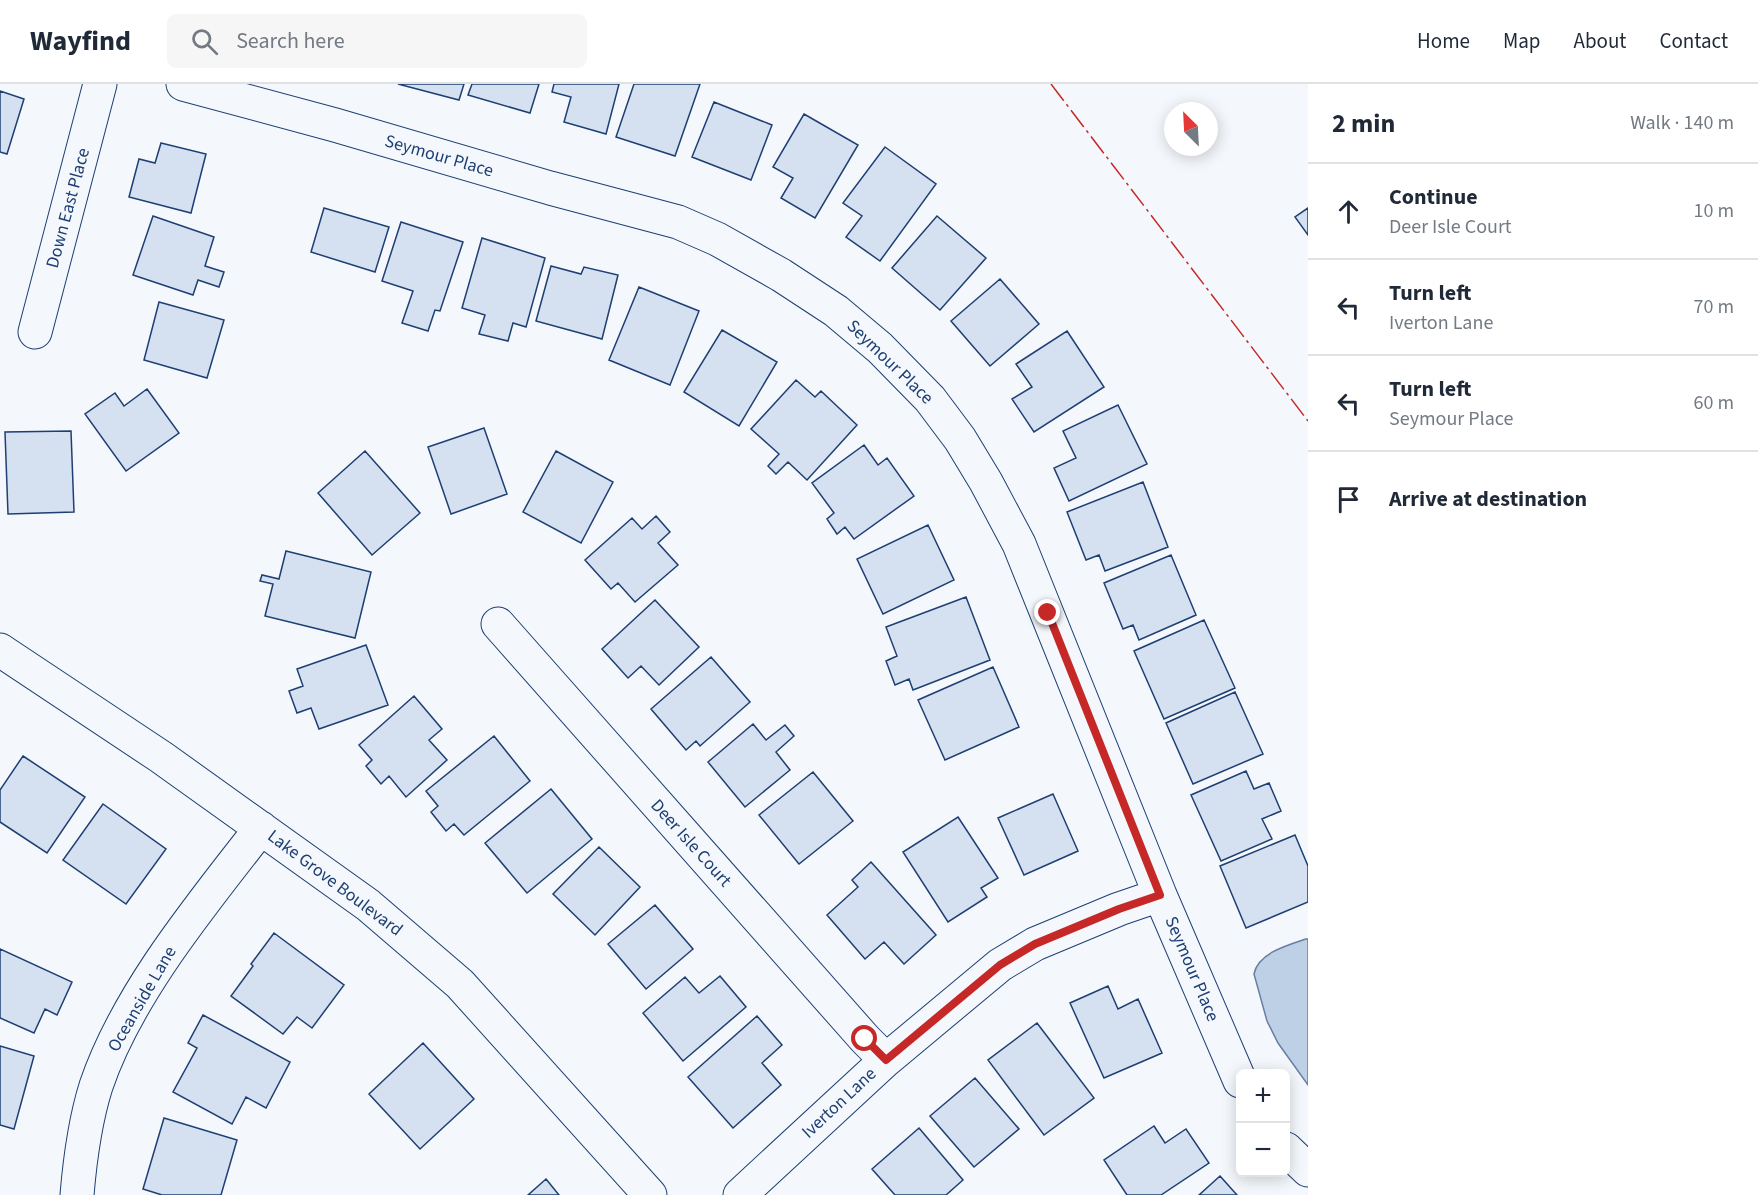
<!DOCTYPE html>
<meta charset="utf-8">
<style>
:root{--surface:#fff;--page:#f6f6f7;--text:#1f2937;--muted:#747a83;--line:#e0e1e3}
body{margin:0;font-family:"Source Sans 3",sans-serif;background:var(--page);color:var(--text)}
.controls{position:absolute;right:18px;bottom:18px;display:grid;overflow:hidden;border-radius:9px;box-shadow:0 3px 15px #0003}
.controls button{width:54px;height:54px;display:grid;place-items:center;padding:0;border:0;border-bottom:2px solid var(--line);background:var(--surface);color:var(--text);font:30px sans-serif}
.compass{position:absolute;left:1164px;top:18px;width:54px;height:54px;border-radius:50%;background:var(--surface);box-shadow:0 3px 15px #0003;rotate:336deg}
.stop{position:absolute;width:18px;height:18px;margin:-14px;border:4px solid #c62828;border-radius:50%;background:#fff}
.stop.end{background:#c62828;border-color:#fff;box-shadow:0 2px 6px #0008}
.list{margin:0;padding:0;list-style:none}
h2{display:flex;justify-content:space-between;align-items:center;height:78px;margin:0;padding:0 24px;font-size:26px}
h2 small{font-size:20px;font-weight:400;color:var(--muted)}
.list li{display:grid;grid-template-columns:39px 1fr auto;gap:18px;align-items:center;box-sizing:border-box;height:96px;padding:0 24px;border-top:2px solid var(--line)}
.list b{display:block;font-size:22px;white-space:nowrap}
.list p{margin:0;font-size:20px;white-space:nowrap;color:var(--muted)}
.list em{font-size:20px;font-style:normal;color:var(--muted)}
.icon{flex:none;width:33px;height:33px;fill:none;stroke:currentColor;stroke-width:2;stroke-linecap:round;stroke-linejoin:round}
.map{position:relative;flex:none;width:1308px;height:1111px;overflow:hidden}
header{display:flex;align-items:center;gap:36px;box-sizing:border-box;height:84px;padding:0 30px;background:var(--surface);border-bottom:2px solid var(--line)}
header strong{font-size:28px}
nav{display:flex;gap:33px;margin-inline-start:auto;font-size:21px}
.search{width:420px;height:54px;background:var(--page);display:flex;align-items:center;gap:15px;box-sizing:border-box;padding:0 21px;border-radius:9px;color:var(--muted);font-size:22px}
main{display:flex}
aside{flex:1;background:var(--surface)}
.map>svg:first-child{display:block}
.water{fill:#bed0e5;stroke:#687fa3;stroke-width:1.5}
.building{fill:#d5e0f0;stroke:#1d3f73;stroke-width:1.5}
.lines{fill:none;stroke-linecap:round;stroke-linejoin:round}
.minor-casing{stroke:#1d3f73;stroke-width:35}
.minor{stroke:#f4f7fb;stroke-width:33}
.power{stroke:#c62828;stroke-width:1.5;stroke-dasharray:21 4.5 3 4.5;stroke-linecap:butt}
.route{stroke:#c62828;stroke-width:8}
.labels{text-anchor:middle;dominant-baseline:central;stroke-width:4.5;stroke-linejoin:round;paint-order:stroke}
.street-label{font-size:18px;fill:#1d3f73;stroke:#f4f7fb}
</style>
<header>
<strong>Wayfind</strong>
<div class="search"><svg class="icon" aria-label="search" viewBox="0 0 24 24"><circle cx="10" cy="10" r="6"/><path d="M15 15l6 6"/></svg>Search here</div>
<nav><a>Home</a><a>Map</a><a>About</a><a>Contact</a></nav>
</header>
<main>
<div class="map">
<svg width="1308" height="1111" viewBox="0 0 1308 1111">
<rect width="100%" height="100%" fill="#f4f7fb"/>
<path class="water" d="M 1306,855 L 1308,855 L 1308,1001 L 1278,959 L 1267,937 L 1254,890 C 1258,869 1288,861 1306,855 Z"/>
<path class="building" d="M 398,0 L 464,0 L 459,16 Z
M 472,0 L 539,0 L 530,29 L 468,11 Z
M 554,0 L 619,0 L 606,50 L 564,38 L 571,13 L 552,8 Z
M 634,0 L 700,0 L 675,72 L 616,53 Z
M 0,7 L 24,15 L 7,70 L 0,68 Z
M 714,18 L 772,41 L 751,96 L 692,73 Z
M 804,30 L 858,61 L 815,134 L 781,114 L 793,94 L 773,83 Z
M 161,59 L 206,70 L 191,129 L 129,113 L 139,75 L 155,79 Z
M 885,63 L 936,100 L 880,177 L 846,153 L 862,132 L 843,119 Z
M 324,124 L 389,143 L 375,188 L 311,168 Z
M 1308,124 L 1308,151 L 1295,133 Z
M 153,132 L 214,153 L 205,182 L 224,188 L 219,203 L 198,196 L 193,211 L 133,191 Z
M 937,132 L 986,174 L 940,226 L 892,184 Z
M 401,138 L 463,158 L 440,227 L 435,226 L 428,247 L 402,239 L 413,207 L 382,197 Z
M 482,154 L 545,174 L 526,243 L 513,239 L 508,257 L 479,250 L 485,231 L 462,224 Z
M 551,182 L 581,190 L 584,183 L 618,191 L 602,255 L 536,237 Z
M 1000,195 L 1039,240 L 990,282 L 951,237 Z
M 639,203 L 699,227 L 670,301 L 609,276 Z
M 159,218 L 224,236 L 207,294 L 144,276 Z
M 722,246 L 777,278 L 739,342 L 684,308 Z
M 1067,247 L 1104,303 L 1034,348 L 1012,315 L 1032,303 L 1016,280 Z
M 796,296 L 815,313 L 821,307 L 857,341 L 807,396 L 788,378 L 776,390 L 768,382 L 779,370 L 751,345 Z
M 147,305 L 179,349 L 126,387 L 85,330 L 115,309 L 124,322 Z
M 1118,321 L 1147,380 L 1069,417 L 1054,384 L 1076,374 L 1063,347 Z
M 484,344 L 507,410 L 451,430 L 428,363 Z
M 71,347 L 74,428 L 8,430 L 5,348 Z
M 864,361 L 878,381 L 887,374 L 914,412 L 854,455 L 845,443 L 837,450 L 827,435 L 834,429 L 812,399 Z
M 365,367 L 420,429 L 372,471 L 318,409 Z
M 556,367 L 613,398 L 581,459 L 523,428 Z
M 1143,398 L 1168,463 L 1105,487 L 1099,471 L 1086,476 L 1067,428 Z
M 656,432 L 670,448 L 658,459 L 678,481 L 635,518 L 618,499 L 611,505 L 585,476 L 632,434 L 642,445 Z
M 928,441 L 954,496 L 883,530 L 857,475 Z
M 286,467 L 371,488 L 355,554 L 265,532 L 273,500 L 260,497 L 262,491 L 279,495 Z
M 1171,471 L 1196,531 L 1139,556 L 1133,541 L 1123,545 L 1104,499 Z
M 966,513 L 990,576 L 913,606 L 909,595 L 895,601 L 886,577 L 897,572 L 886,543 Z
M 655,516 L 699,563 L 659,601 L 641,582 L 628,594 L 602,565 Z
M 1204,536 L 1235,604 L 1164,635 L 1134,567 Z
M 366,561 L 388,621 L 319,645 L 311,624 L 297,629 L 289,607 L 303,602 L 297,585 Z
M 711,573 L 750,618 L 700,662 L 696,657 L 686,666 L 651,625 Z
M 993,583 L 1019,643 L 945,676 L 918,616 Z
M 1235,608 L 1263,670 L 1193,700 L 1166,639 Z
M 414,612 L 442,645 L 429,656 L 447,676 L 406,713 L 389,692 L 381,700 L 366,682 L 372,676 L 359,661 Z
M 753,640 L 766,656 L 785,641 L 794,652 L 776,668 L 790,686 L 745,723 L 708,678 Z
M 494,652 L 530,697 L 464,751 L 454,740 L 446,747 L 431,728 L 438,722 L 426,707 Z
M 23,672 L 85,713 L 47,769 L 0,738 L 0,706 Z
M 1246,687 L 1254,705 L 1269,699 L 1281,727 L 1262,735 L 1272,755 L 1221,777 L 1191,711 Z
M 813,688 L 853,737 L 799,780 L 759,731 Z
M 551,705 L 592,755 L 527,809 L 485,759 Z
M 1053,710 L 1078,767 L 1024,791 L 998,734 Z
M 103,720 L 166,765 L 126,820 L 63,776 Z
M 958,733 L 998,794 L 981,804 L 987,813 L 948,838 L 903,768 Z
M 1295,751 L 1308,782 L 1308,818 L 1246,844 L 1220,782 Z
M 599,763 L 640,803 L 595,851 L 553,810 Z
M 871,778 L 936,851 L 904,880 L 884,858 L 865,875 L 827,831 L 858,803 L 852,796 Z
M 655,821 L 693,865 L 646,905 L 608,860 Z
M 274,849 L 344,901 L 312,944 L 297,933 L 283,950 L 231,912 L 253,882 L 251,880 Z
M 0,865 L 72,898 L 57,931 L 45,925 L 34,949 L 0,934 Z
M 720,892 L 746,923 L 683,977 L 643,929 L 685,893 L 699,909 Z
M 1108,902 L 1118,925 L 1138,915 L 1162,969 L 1104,994 L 1070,919 Z
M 203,931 L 290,978 L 266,1024 L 246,1013 L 232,1040 L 173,1008 L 197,964 L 188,959 Z
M 757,932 L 782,961 L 762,979 L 781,1001 L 733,1044 L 688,993 Z
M 1037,939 L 1094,1014 L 1044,1051 L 988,976 Z
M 423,959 L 474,1015 L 420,1065 L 369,1010 Z
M 0,962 L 34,972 L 14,1045 L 0,1041 Z
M 975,994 L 1019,1045 L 974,1083 L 930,1032 Z
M 164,1034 L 237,1056 L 221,1111 L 162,1111 L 143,1105 Z
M 1154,1042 L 1165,1059 L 1186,1045 L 1209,1079 L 1161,1111 L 1127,1111 L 1104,1076 Z
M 919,1044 L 963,1096 L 946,1111 L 895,1111 L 872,1085 Z
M 1220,1092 L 1237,1111 L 1199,1111 Z
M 546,1095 L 559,1111 L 528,1111 Z"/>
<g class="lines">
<defs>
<path id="minor" d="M 183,0 L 335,41 L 550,104 L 678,138 L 717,155 L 781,191 L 836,227 L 880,264 L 930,315 L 960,355 L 986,398 L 1019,460 L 1160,811 L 1240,997
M 35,248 L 100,0
M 498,540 L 865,955 L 886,976
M 0,566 L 161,673 L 368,821 L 460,900 L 650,1111
M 1286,1065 L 1308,1086
M 77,1111 C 80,1075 85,1037 96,1002 C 127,910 202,820 261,744
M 740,1111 L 886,976 L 1000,881 L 1035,860 L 1119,825 L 1160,811"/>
</defs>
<use href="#minor" class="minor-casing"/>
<use href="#minor" class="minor"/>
<path class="power" d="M 1051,0 L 1308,337"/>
</g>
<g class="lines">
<path class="route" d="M 865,955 L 886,976 L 1000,881 L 1035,860 L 1119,825 L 1160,811 L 1048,529"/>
</g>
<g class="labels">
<g class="street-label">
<text transform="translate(439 72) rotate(16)">Seymour Place</text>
<text transform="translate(68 124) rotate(-75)">Down East Place</text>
<text transform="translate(890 278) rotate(44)">Seymour Place</text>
<text transform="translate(691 759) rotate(48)">Deer Isle Court</text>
<text transform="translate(335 799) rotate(37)">Lake Grove Boulevard</text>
<text transform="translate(1192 885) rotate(67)">Seymour Place</text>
<text transform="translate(142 915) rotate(-60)">Oceanside Lane</text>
<text transform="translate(839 1019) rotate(-43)">Iverton Lane</text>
</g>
</g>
</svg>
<div class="controls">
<button>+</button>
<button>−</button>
</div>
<svg class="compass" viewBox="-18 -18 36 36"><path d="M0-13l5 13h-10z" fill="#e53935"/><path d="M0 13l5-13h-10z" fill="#747a83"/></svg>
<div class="stop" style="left:865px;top:955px"></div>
<div class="stop end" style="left:1048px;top:529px"></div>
</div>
<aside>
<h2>2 min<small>Walk · 140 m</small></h2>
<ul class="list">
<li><svg class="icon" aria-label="ahead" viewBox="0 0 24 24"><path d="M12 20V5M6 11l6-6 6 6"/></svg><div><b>Continue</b><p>Deer Isle Court</p></div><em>10 m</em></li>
<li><svg class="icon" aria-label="left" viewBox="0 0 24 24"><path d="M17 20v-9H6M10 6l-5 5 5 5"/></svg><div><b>Turn left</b><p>Iverton Lane</p></div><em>70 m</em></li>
<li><svg class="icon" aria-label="left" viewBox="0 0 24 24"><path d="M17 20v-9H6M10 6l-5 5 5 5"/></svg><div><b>Turn left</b><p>Seymour Place</p></div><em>60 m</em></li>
<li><svg class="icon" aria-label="arrive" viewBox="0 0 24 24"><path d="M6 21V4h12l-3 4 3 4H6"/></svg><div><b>Arrive at destination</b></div></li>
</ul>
</aside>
</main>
